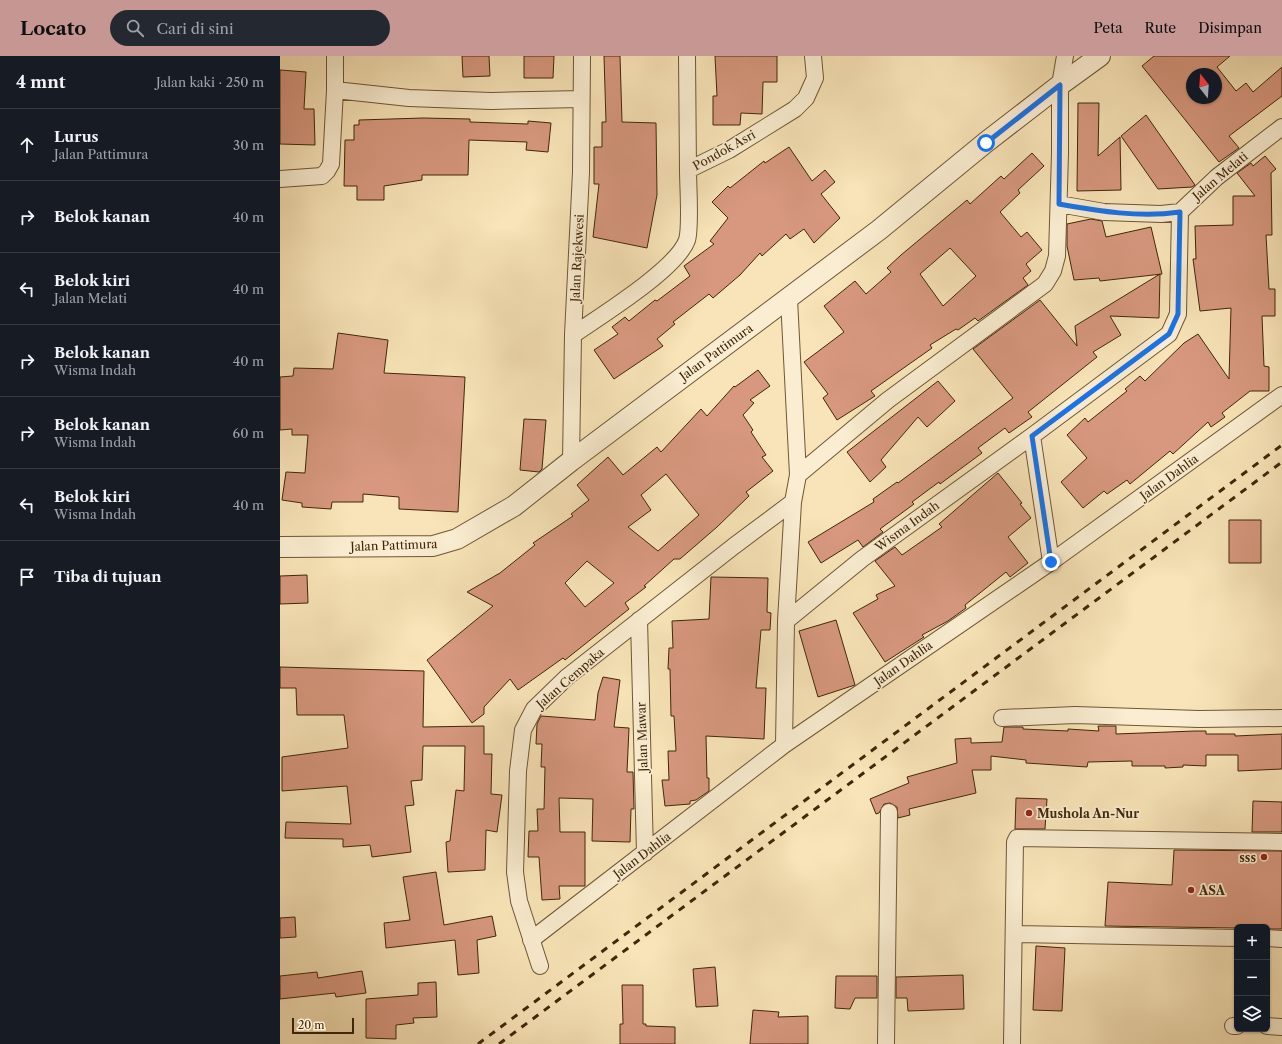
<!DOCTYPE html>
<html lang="id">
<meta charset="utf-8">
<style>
:root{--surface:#171b24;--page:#242831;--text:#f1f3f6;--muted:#9ea1a6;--line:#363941;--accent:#c59692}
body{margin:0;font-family:"Libre Caslon Text",serif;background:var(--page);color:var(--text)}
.controls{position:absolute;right:12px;bottom:12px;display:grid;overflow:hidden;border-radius:6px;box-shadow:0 1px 3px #0004}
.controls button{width:36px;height:36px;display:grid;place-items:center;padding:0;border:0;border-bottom:1px solid var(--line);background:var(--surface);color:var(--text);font:20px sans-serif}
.compass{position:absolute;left:906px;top:12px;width:36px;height:36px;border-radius:50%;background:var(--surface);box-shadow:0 1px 3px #0004;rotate:343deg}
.scale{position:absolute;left:12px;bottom:10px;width:62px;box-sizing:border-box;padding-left:4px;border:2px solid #412609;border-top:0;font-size:11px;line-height:14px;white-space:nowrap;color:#412609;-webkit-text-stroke:3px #faedd1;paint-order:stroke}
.stop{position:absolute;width:12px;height:12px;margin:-9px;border:3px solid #1a73e8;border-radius:50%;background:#fff}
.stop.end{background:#1a73e8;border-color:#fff;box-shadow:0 1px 4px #0008}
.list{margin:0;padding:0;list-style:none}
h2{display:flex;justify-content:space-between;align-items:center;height:52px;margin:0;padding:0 16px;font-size:17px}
h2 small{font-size:13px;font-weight:400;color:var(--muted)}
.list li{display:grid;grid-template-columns:26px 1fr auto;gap:12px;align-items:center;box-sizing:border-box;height:72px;padding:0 16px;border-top:1px solid var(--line)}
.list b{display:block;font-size:15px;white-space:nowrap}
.list p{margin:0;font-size:13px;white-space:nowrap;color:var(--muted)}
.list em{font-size:13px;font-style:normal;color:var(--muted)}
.icon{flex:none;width:22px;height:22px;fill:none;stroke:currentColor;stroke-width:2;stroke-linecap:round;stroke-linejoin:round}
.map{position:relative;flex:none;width:1002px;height:988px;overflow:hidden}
header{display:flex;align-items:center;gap:24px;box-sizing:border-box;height:56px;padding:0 20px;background:var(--accent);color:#111}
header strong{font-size:19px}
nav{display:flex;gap:22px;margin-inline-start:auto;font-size:14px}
.search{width:280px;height:36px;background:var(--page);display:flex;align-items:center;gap:10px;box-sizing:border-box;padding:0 14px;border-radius:22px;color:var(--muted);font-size:15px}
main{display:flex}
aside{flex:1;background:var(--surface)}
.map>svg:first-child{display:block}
.building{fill:#d7987f;stroke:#412609;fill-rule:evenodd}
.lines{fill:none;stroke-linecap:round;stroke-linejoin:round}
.minor-casing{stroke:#6f5635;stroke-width:18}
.tertiary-casing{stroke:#6f5635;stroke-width:22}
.minor{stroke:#faedd1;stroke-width:16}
.tertiary{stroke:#faedd1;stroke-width:20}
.rail{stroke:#412609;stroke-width:3;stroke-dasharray:7 7;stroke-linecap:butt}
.route{stroke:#1a73e8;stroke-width:5}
.poi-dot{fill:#8f2418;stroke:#faedd1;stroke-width:1.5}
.labels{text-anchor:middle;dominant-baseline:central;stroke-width:3.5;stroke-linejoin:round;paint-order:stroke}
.street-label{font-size:12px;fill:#412609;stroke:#faedd1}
.poi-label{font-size:12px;font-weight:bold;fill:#412609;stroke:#faedd1;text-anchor:start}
</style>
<header>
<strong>Locato</strong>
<div class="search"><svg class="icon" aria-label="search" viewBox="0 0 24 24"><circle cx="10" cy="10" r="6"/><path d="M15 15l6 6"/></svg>Cari di sini</div>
<nav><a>Peta</a><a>Rute</a><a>Disimpan</a></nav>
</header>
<main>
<aside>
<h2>4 mnt<small>Jalan kaki · 250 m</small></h2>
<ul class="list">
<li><svg class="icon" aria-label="ahead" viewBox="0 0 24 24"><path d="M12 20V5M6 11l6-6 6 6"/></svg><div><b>Lurus</b><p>Jalan Pattimura</p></div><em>30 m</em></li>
<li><svg class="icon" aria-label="right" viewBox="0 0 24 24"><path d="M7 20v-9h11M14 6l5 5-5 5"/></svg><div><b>Belok kanan</b></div><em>40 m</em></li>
<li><svg class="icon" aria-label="left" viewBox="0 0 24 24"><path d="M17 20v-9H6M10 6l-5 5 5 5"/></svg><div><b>Belok kiri</b><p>Jalan Melati</p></div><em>40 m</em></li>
<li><svg class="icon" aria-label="right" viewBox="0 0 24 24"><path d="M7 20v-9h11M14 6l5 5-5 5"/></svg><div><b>Belok kanan</b><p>Wisma Indah</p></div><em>40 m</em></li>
<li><svg class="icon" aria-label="right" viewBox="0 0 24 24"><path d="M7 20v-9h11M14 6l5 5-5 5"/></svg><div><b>Belok kanan</b><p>Wisma Indah</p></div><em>60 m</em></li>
<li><svg class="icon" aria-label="left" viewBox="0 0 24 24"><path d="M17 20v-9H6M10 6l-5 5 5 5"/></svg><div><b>Belok kiri</b><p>Wisma Indah</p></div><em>40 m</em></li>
<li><svg class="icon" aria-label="arrive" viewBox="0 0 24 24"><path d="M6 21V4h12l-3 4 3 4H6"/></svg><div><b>Tiba di tujuan</b></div></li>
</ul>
</aside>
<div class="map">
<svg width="1002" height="988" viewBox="0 0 1002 988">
<rect width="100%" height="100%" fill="#f8e4b8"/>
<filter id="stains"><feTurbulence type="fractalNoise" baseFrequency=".005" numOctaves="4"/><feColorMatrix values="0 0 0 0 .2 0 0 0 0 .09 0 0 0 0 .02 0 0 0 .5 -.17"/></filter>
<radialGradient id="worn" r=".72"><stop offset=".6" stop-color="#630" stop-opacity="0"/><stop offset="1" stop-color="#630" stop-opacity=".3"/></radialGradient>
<path class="building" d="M 182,0 L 209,0 L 210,20 L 183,21 Z
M 244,0 L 274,0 L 273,22 L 244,22 Z
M 324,0 L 340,0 L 342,66 L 376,67 L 377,139 L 367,192 L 313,181 L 319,128 L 314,128 L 314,91 L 322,91 L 322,66 L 326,66 Z
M 435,0 L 497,0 L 497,26 L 483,26 L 482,58 L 461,57 L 460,69 L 433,69 L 433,40 L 437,40 Z
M 874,0 L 950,0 L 937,11 L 956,35 L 966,27 L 973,36 L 1002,11 L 1002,40 L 949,80 L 959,92 L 939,106 L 862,10 ZM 912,18 L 936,18 L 936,42 L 912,42 Z
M 0,14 L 26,16 L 24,53 L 34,53 L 35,89 L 0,88 Z
M 798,47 L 819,47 L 818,100 L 840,81 L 841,134 L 797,135 Z
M 866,59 L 915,129 L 912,131 L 878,133 L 841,80 Z
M 143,62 L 190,63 L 190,66 L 248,68 L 248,65 L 271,67 L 268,96 L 246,94 L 247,86 L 189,84 L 188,119 L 142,119 L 142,124 L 104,130 L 104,144 L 77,144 L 77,130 L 64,130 L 65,84 L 74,84 L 74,69 L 79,69 L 79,64 Z
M 509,91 L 532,125 L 545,114 L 555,126 L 541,138 L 560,162 L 534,187 L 524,173 L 510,183 L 506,178 L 482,200 L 480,197 L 460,219 L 433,242 L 429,238 L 393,266 L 395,268 L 377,283 L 383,290 L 334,323 L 314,294 L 338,278 L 332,271 L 345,261 L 349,265 L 375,244 L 377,245 L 410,220 L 404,210 L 434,188 L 430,185 L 448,162 L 432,146 L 448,130 L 450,132 L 484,105 L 485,107 Z
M 752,97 L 764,110 L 738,134 L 740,137 L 720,156 L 741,181 L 747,176 L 762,194 L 746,208 L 751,215 L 743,222 L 748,229 L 698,265 L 695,262 L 678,274 L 676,273 L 650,289 L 652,292 L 591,335 L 595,340 L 557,364 L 543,342 L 548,338 L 524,306 L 564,276 L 544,250 L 575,225 L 586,238 L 611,216 L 607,212 L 621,199 L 687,144 L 690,148 L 721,120 L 724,123 ZM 670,192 L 696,220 L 663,250 L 640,218 Z
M 985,100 L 996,113 L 991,117 L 992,179 L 986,179 L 989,233 L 995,233 L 995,260 L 982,260 L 984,310 L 989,311 L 989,335 L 970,335 L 942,357 L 945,361 L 931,371 L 928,366 L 893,398 L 890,395 L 850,428 L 847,424 L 827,438 L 824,435 L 803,452 L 781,426 L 807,402 L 787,379 L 805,362 L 808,366 L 847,335 L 845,333 L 860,320 L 865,325 L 904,287 L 918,278 L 949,323 L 951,252 L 920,255 L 913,203 L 916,203 L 915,170 L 953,169 L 953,140 L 975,140 L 957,117 L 971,107 L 973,110 Z
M 811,163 L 822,165 L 826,181 L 871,171 L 882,218 L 820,225 L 819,222 L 794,224 L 787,190 L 787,168 Z
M 880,218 L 879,262 L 830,260 L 841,279 L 813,296 L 817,301 L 748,356 L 752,361 L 729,377 L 725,372 L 698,392 L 702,397 L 660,428 L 659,426 L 632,446 L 634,448 L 600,473 L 603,476 L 583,491 L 578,484 L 541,507 L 528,486 L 594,446 L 593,443 L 617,426 L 618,427 L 733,342 L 693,293 L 760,244 L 797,290 L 795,270 Z
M 58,277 L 108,284 L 104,317 L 185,321 L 178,456 L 119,453 L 119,441 L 83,438 L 83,446 L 52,446 L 51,453 L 22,451 L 22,447 L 2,444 L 6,416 L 25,417 L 28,379 L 12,379 L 12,373 L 0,374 L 0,321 L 13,320 L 14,312 L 53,313 Z
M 478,314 L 490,330 L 470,344 L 474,347 L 463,359 L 473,374 L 471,376 L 486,399 L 482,401 L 493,415 L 466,436 L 469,440 L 437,471 L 400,503 L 394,503 L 364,530 L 366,531 L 345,547 L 349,553 L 285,604 L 283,602 L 238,634 L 230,623 L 204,651 L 204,658 L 192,667 L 147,604 L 213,550 L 187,536 L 220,517 L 255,489 L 253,487 L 293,460 L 291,458 L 309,444 L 297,429 L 328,401 L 343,419 L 377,391 L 381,396 L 421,353 L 427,360 L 454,330 L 455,331 ZM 386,418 L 419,459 L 378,495 L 348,471 L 371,454 L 361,439 ZM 307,505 L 334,527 L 305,551 L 285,527 Z
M 658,325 L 675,345 L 647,371 L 638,361 L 601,404 L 606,411 L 590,426 L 567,396 Z
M 244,363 L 266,364 L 262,413 L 259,416 L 240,414 Z
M 718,417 L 742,447 L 740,448 L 751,462 L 728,481 L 748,507 L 730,521 L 726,516 L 685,549 L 686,552 L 668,565 L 642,579 L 644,581 L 605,606 L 573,557 L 598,543 L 596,539 L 615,530 L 595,505 L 615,491 L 622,499 L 662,471 L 659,468 Z
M 949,464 L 981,464 L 981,507 L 949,507 Z
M 27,519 L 28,547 L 0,548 L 0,520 Z
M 431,521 L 488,522 L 487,556 L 491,557 L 490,574 L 481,574 L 476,632 L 486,632 L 484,683 L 426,680 L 427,722 L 429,722 L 429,735 L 416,744 L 410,745 L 410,748 L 385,750 L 382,724 L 389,724 L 388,695 L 396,695 L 394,660 L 391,660 L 390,613 L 388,613 L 389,592 L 393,592 L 392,565 L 429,563 Z
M 556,564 L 575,629 L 538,641 L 519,575 Z
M 0,611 L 144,615 L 143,671 L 204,670 L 204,698 L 212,698 L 211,738 L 222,739 L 217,776 L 206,774 L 205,814 L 168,816 L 166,786 L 170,785 L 176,734 L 184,735 L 185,690 L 143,690 L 142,724 L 131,725 L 134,749 L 125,750 L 131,796 L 92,801 L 90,789 L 63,791 L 63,783 L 5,782 L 6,766 L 71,768 L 67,730 L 2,735 L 2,701 L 68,692 L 64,659 L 17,659 L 16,632 L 0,632 Z
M 323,621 L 340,624 L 334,671 L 349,672 L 347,716 L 353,716 L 354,753 L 351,753 L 350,786 L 312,785 L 313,743 L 279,742 L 280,776 L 305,776 L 305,830 L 279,830 L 280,843 L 262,844 L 259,801 L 248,801 L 249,775 L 258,775 L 257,753 L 264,753 L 265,711 L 261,711 L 262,688 L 256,688 L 257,668 L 261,660 L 315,664 L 318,637 Z
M 818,670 L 836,670 L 836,678 L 915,675 L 926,675 L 926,678 L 955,678 L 955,680 L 1002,678 L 1002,713 L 958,715 L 958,699 L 926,699 L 926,710 L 903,709 L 903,711 L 885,712 L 885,710 L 852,710 L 852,705 L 808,706 L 807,711 L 746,707 L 746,704 L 711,700 L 711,714 L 692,714 L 696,737 L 629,753 L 630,759 L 618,762 L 617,751 L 610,747 L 604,748 L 599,757 L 596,758 L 590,743 L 629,727 L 627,721 L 677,707 L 675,683 L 691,682 L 691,687 L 722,686 L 724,671 L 743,671 L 743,673 L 788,675 L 788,673 L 819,675 Z
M 736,742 L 767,743 L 765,773 L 735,773 Z
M 973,745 L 1002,746 L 1002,776 L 972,776 Z
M 894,794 L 1002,795 L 1002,873 L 987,873 L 987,871 L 957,871 L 957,872 L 825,870 L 828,826 L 892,829 Z
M 156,816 L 164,869 L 212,860 L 216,880 L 197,884 L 199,917 L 178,919 L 175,884 L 106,892 L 104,867 L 130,864 L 123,821 Z
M 15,861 L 16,881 L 0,882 L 0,862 Z
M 756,890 L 785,892 L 782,955 L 753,954 Z
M 435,911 L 438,950 L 416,951 L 413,913 Z
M 82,915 L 86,937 L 56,941 L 55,937 L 0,943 L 0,920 L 37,916 L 38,922 Z
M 683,919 L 684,953 L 628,955 L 627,942 L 616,942 L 616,921 Z
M 556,920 L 597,920 L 597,942 L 575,942 L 570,953 L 555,952 Z
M 156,926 L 157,961 L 133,962 L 134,967 L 116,969 L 116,983 L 86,982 L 86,943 L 138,939 L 138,927 Z
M 342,929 L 363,929 L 363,968 L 366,968 L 366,970 L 395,971 L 395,988 L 340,988 L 340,968 L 343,968 Z
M 473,954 L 499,956 L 498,961 L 528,960 L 528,988 L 470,988 Z"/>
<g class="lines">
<defs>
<path id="minor" d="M 407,0 L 408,114
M 785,0 L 780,29 L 780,97 L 777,200 L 773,215 L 765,228 L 608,344 L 518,419 L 513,446 L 506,565 L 582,503 L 752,380 L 889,278 L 898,258 L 900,156
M 55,34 L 129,42 L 211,45 L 301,43
M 0,123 L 42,120 L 47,115 L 51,108 L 55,34 L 55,0
M 779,148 L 824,156 L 881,158 L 900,156 L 937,121 L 1002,71
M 509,243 L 518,419
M 293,279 C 319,261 397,213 407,184 C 411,171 408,130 408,114 L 449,94 L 515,53 L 526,42 L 535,22 L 533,0
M 752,380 L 771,506
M 291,405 L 293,279 L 301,116 L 302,0
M 359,564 L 365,797
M 722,662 L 795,659 L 919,663 L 1002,662
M 504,689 L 506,565
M 734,878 L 957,882
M 987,882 L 1002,883
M 251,884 L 504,689 L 771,506 L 1002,339
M 260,910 L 239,845 L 235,816 L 238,715 L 243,674 L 254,653 L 287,621 L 454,490 L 513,446
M 953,970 L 957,970
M 987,970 L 1002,971
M 606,988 L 609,756
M 732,988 L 735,786 L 737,782 L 1002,786"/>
<path id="tertiary" d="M 0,491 L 153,490 L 177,483 L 234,450 L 291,405 L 599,174 L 705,87 L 780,29 L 820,0"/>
</defs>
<use href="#minor" class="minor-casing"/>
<use href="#tertiary" class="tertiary-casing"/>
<use href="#minor" class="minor"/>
<use href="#tertiary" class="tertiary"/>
<path class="rail" d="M 198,988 L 1002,389
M 219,988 L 1002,406"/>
</g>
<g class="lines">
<path class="route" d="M 706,87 L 780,29 L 779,148 C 819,155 859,162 900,156 L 898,258 L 889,278 L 752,380 L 771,506"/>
</g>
<g class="poi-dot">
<circle cx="749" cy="757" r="4"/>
<circle cx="984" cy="801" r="4"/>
<circle cx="911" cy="834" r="4"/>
</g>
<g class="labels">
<g class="street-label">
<text transform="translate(444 94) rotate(-29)">Pondok Asri</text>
<text transform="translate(940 120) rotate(-40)">Jalan Melati</text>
<text transform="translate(297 202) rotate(-87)">Jalan Rajekwesi</text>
<text transform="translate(436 296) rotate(-36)">Jalan Pattimura</text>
<text transform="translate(889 421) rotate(-36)">Jalan Dahlia</text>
<text transform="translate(627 470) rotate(-36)">Wisma Indah</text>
<text transform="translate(114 489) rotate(-2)">Jalan Pattimura</text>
<text transform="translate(623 607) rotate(-35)">Jalan Dahlia</text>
<text transform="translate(290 622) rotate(-41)">Jalan Cempaka</text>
<text transform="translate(362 681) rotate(-92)">Jalan Mawar</text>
<text transform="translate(362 799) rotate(-37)">Jalan Dahlia</text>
</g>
<g class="poi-label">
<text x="757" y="757">Mushola An-Nur</text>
<text x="976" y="801" text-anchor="end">sss</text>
<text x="919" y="834">ASA</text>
</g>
</g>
<rect width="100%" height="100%" filter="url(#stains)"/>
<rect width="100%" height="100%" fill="url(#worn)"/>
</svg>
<div class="controls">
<button>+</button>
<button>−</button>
<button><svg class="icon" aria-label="layers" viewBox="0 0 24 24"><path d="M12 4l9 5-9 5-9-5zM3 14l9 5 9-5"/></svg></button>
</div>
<svg class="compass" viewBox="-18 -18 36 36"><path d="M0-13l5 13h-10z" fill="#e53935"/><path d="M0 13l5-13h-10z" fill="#9ea1a6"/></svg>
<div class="scale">20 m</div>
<div class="stop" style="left:706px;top:87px"></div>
<div class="stop end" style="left:771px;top:506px"></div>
</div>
</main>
